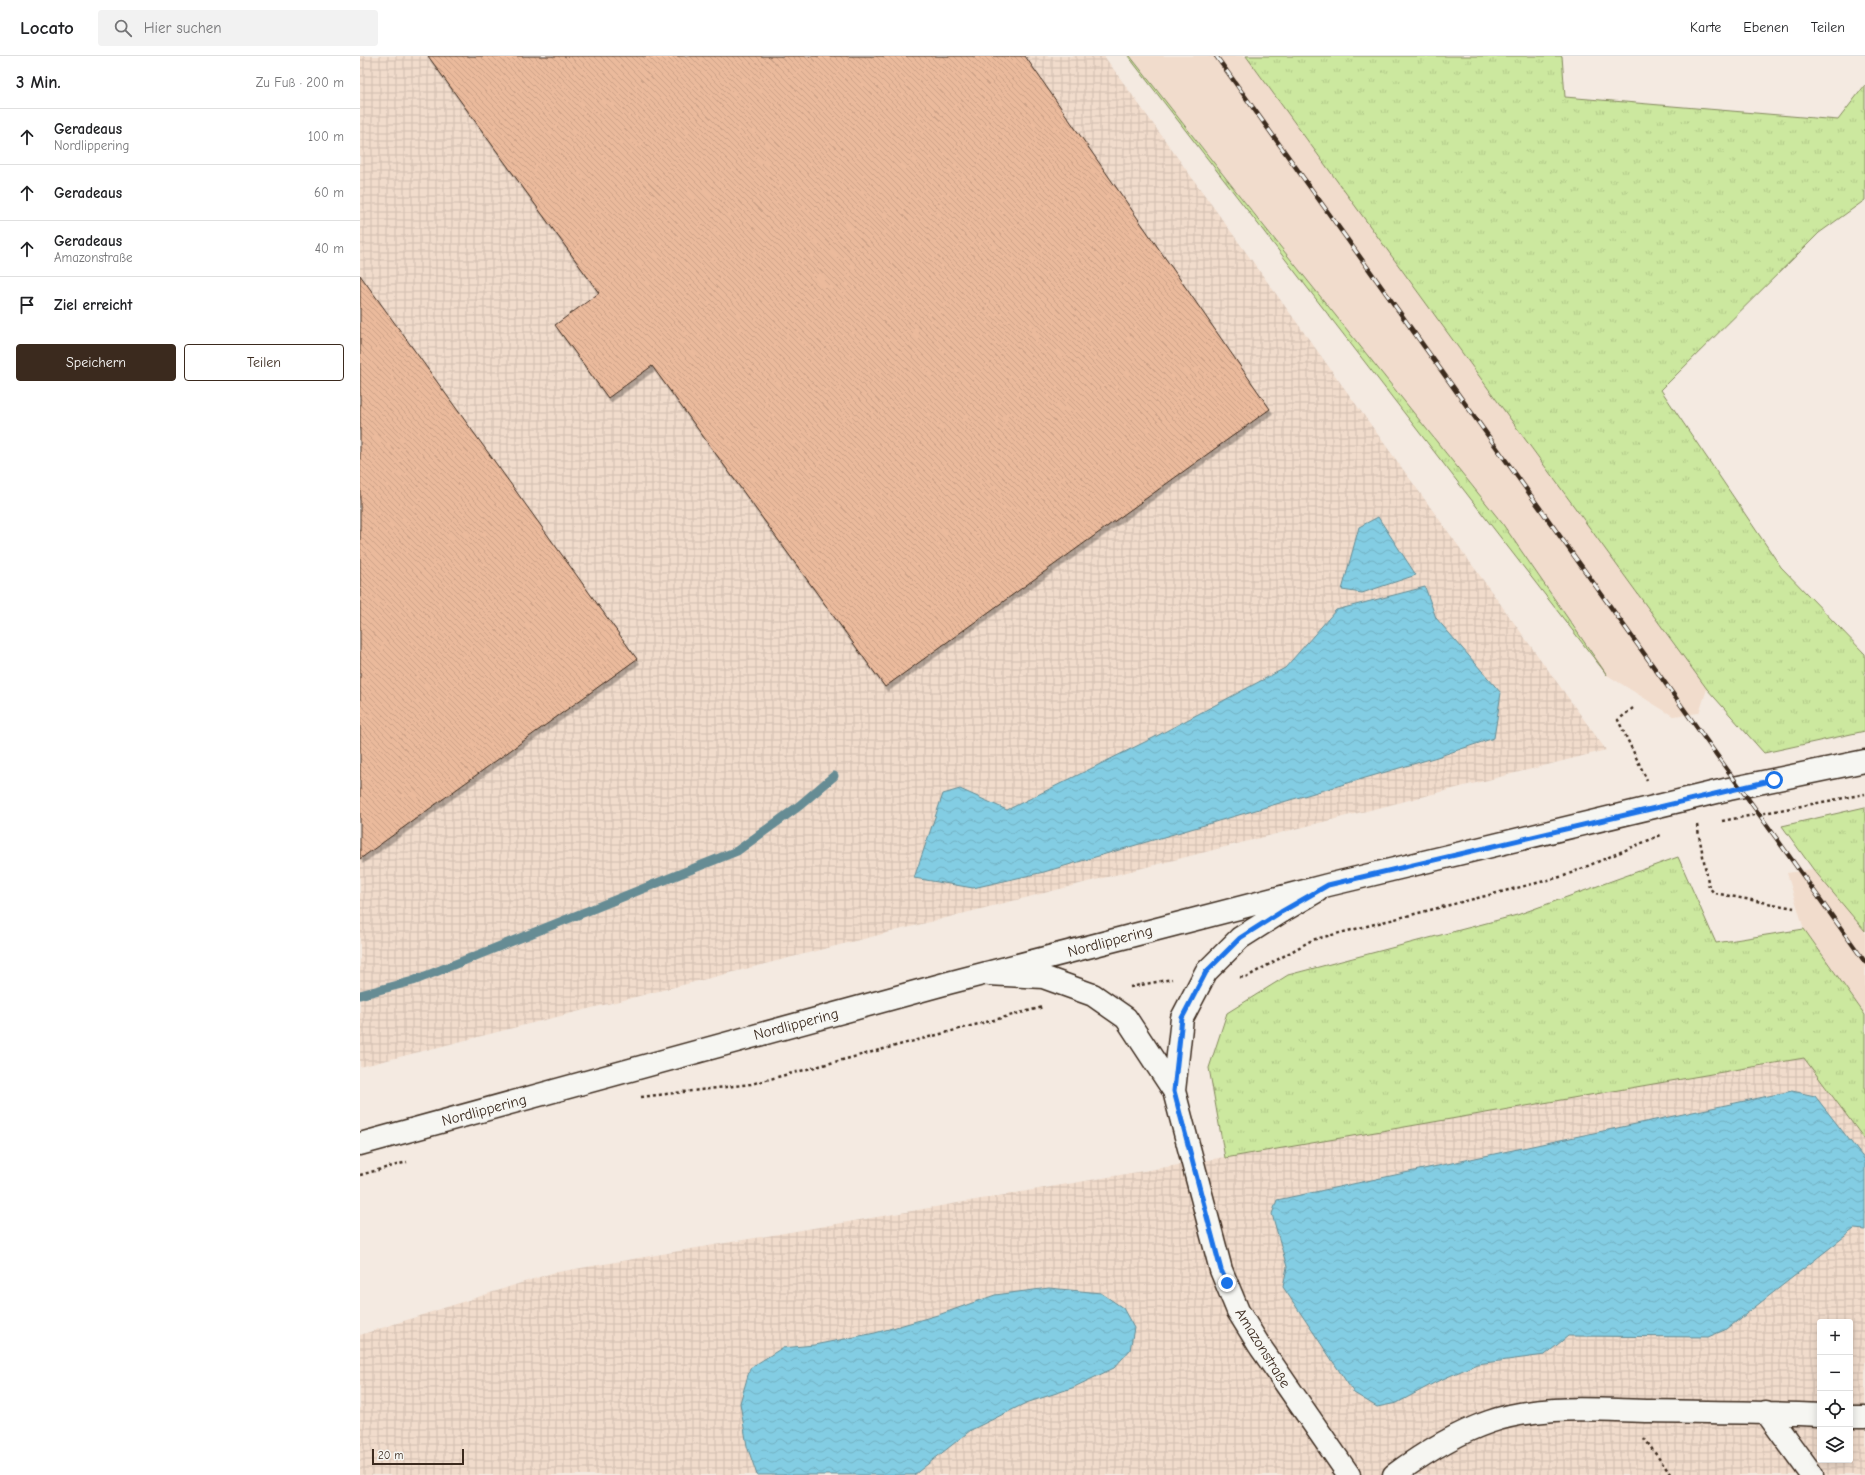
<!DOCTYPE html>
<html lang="de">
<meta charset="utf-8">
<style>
:root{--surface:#fff;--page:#f2f2f2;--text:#202124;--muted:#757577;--line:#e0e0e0;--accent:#3b2a1e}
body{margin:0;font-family:"Comic Neue",sans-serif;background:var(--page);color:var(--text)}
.controls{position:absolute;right:12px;bottom:12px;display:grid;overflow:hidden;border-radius:4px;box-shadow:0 2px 10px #0003}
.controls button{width:36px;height:36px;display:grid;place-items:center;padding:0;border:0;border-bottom:1px solid var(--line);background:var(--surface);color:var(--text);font:20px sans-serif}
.scale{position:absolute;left:12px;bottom:10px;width:92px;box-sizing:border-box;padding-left:4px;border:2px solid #3b2a1e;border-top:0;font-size:11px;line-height:14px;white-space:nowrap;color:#3b2a1e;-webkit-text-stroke:3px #f6f6f2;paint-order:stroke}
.stop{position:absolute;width:12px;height:12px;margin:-9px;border:3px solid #1a73e8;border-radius:50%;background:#fff}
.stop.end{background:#1a73e8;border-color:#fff;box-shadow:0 1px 4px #0008}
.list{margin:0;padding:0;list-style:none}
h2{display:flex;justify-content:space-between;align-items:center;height:52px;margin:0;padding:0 16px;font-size:17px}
h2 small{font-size:13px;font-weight:400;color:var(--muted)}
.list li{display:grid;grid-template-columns:26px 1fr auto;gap:12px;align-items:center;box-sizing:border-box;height:56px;padding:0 16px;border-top:1px solid var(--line)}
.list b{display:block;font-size:15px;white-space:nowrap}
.list p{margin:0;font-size:13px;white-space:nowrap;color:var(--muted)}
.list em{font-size:13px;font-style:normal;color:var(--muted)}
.actions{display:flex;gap:8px;padding:12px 16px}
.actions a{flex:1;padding:9px 0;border:1px solid var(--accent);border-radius:4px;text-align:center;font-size:14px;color:var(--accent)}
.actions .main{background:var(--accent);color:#fff}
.icon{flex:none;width:22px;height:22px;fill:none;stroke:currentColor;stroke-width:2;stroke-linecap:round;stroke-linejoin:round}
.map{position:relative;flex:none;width:1505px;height:1419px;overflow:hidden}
header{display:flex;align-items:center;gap:24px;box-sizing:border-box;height:56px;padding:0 20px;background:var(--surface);border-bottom:1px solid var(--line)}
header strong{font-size:19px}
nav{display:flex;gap:22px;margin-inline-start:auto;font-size:14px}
.search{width:280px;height:36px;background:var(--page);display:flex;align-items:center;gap:10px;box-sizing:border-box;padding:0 14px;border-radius:4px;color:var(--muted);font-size:15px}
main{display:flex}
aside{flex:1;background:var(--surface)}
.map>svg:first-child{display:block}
.built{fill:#f1dccc}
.industrial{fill:url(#industrial-grid);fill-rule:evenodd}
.grass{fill:url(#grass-tufts);stroke:#84895e}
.water{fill:url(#water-waves);stroke:#668c94}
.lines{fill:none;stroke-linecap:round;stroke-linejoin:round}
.stream{stroke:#668c94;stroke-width:9}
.building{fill:url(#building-back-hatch);stroke:#3b2a1e;filter:url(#shadow)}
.minor-casing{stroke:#3b2a1e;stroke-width:25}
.major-casing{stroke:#3b2a1e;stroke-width:25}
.path{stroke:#3b2a1e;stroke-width:2.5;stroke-dasharray:3 3;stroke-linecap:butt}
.minor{stroke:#f6f6f2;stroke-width:22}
.major{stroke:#f6f6f2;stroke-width:22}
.rail-casing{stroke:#3b2a1e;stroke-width:4.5}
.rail{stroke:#f6f6f2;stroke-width:3;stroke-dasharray:9;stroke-linecap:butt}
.route{stroke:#1a73e8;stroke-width:5}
.labels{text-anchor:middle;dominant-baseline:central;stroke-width:3;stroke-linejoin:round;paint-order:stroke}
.street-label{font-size:15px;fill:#3b2a1e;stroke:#f6f6f2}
</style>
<header>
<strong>Locato</strong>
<div class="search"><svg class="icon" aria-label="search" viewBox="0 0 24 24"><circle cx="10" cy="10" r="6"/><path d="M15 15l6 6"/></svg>Hier suchen</div>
<nav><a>Karte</a><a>Ebenen</a><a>Teilen</a></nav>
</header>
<main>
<aside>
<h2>3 Min.<small>Zu Fuß · 200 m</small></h2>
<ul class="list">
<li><svg class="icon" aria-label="ahead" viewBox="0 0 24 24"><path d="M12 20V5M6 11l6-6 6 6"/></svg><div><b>Geradeaus</b><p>Nordlippering</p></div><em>100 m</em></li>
<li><svg class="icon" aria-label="ahead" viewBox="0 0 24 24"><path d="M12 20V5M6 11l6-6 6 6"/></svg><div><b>Geradeaus</b></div><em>60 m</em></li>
<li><svg class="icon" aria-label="ahead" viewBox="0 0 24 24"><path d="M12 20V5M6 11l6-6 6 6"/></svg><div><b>Geradeaus</b><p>Amazonstraße</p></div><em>40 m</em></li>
<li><svg class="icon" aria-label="arrive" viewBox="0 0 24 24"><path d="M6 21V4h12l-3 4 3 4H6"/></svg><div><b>Ziel erreicht</b></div></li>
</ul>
<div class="actions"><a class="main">Speichern</a><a>Teilen</a></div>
</aside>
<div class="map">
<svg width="1505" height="1419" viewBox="0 0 1505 1419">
<defs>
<pattern id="industrial-grid" width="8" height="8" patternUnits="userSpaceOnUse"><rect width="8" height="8" fill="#f1dccc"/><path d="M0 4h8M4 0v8" fill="none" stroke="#d0bdaf"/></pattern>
<pattern id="grass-tufts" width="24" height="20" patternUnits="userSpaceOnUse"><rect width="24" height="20" fill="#cce89f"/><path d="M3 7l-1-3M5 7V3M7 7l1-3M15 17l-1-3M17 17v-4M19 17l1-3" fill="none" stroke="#b0c788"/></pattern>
<pattern id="water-waves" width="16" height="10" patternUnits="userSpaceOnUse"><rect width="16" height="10" fill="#83cde3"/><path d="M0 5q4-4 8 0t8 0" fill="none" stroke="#72b0c2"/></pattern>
<pattern id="building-back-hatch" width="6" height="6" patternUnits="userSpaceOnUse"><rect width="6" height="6" fill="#ebba9c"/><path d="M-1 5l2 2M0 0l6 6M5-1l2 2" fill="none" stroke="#caa086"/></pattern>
<filter id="shadow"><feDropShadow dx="2.5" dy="4.5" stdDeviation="0" flood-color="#0004"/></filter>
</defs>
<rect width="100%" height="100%" fill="#f4eae1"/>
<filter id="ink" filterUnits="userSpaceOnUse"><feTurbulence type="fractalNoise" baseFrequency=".025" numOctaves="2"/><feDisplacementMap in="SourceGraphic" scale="8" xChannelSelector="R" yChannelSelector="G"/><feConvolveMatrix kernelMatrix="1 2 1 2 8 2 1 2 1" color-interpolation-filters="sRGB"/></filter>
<g filter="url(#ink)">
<path class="built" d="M 770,0 L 886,0 L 1347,633 L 1339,657 L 1313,660 L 1247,619 L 1142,467 L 883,144 Z
M 1453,813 L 1505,875 L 1505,959 L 1444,873 L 1427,817 Z"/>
<path class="industrial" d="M 0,0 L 744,0 L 1246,694 L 0,1011 Z
M 1445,1001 L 1505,1084 L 1505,1419 L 0,1419 L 0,1279 L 192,1217 ZM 1460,1266 L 1490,1266 L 1490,1404 L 1460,1404 Z"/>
<path class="grass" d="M 768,0 L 770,0 L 883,144 L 1142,467 L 1247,619 Z
M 886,0 L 1202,0 L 1205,41 L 1478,64 L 1505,29 L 1505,144 L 1459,177 L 1301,334 L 1421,511 L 1505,598 L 1505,675 L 1404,697 L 1347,633 Z
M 1505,751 L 1505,875 L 1453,813 L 1422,770 Z
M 1318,801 L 1356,887 L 1444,873 L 1505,959 L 1505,1084 L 1444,1002 L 865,1102 L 849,1012 L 867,957 L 928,919 L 1157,859 Z"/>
<path class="water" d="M 1018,461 L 1056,519 L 1002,537 L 982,534 L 999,471 Z
M 1065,531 L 1076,562 L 1141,637 L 1134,682 L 1077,701 L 684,816 L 613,832 L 554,822 L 583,738 L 600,733 L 647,754 L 793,682 L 925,612 L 976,554 Z
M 1432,1035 L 1455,1040 L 1505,1104 L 1505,1174 L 1494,1173 L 1367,1273 L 1348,1281 L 1208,1280 L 1185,1299 L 1117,1308 L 1076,1326 L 1037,1347 L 1017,1351 L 994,1337 L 923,1231 L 927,1211 L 912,1158 L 917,1144 Z
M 689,1232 L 741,1237 L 763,1252 L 774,1272 L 770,1294 L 754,1312 L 712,1332 L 666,1347 L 611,1374 L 554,1419 L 397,1419 L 387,1390 L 380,1347 L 390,1312 L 422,1292 L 454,1289 L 515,1277 L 581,1258 L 635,1239 Z"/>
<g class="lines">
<path class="stream" d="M 0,939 L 53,925 L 377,795 L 439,750 L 474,720"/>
</g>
<path class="building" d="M 68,0 L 665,0 L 910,353 L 525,631 L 292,310 L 248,342 L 195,269 L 239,237 Z
M 0,219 L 277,603 L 0,803 Z"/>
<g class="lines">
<defs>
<path id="minor" d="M 629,918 L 683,921 L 733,939 L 766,962 L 814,1035 L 861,1214 L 878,1255 L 899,1289 L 989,1419
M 814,1035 L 822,962 L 846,916 L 880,882 L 921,856 L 957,835
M 1406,1356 L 1452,1419
M 1490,1361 L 1505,1361
M 1034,1419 C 1064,1397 1094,1378 1129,1366 C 1181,1348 1236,1354 1291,1355 C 1347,1356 1404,1356 1460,1359"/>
<path id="major" d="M 0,1088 L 588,927 L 968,829 L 1369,733 L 1505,705"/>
</defs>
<use href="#minor" class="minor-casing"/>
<use href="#major" class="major-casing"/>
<path class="path" d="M 1273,652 L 1258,664 L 1287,724
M 1362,765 L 1505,738
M 1337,769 L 1349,831 L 1354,837 L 1434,852
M 880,921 L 885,922 L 952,884 L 1204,820 L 1301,779
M 770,931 L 812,923
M 281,1041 L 391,1028 L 683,951
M 0,1119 L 47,1106
M 1284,1382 L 1311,1419"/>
<use href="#minor" class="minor"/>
<use href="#major" class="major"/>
<defs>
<path id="rail" d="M 856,0 L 1505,906"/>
</defs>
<use href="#rail" class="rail-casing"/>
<use href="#rail" class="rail"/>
</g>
</g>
<g class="lines" filter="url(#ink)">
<path class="route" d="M 867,1227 L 861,1214 L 814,1035 L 822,962 L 846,916 L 880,882 L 921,856 L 968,829 L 1414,724"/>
</g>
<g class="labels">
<g class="street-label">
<text transform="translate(750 885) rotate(-15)">Nordlippering</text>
<text transform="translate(436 968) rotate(-15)">Nordlippering</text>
<text transform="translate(124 1054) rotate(-15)">Nordlippering</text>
<text transform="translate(903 1292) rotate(58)">Amazonstraße</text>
</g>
</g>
</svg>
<div class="controls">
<button>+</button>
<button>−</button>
<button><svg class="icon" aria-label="locate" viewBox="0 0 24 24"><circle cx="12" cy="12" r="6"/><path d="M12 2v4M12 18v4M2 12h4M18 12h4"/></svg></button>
<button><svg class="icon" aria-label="layers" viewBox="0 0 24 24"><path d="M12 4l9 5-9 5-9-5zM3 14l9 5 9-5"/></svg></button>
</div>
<div class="scale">20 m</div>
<div class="stop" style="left:1414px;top:724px"></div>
<div class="stop end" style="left:867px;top:1227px"></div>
</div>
</main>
